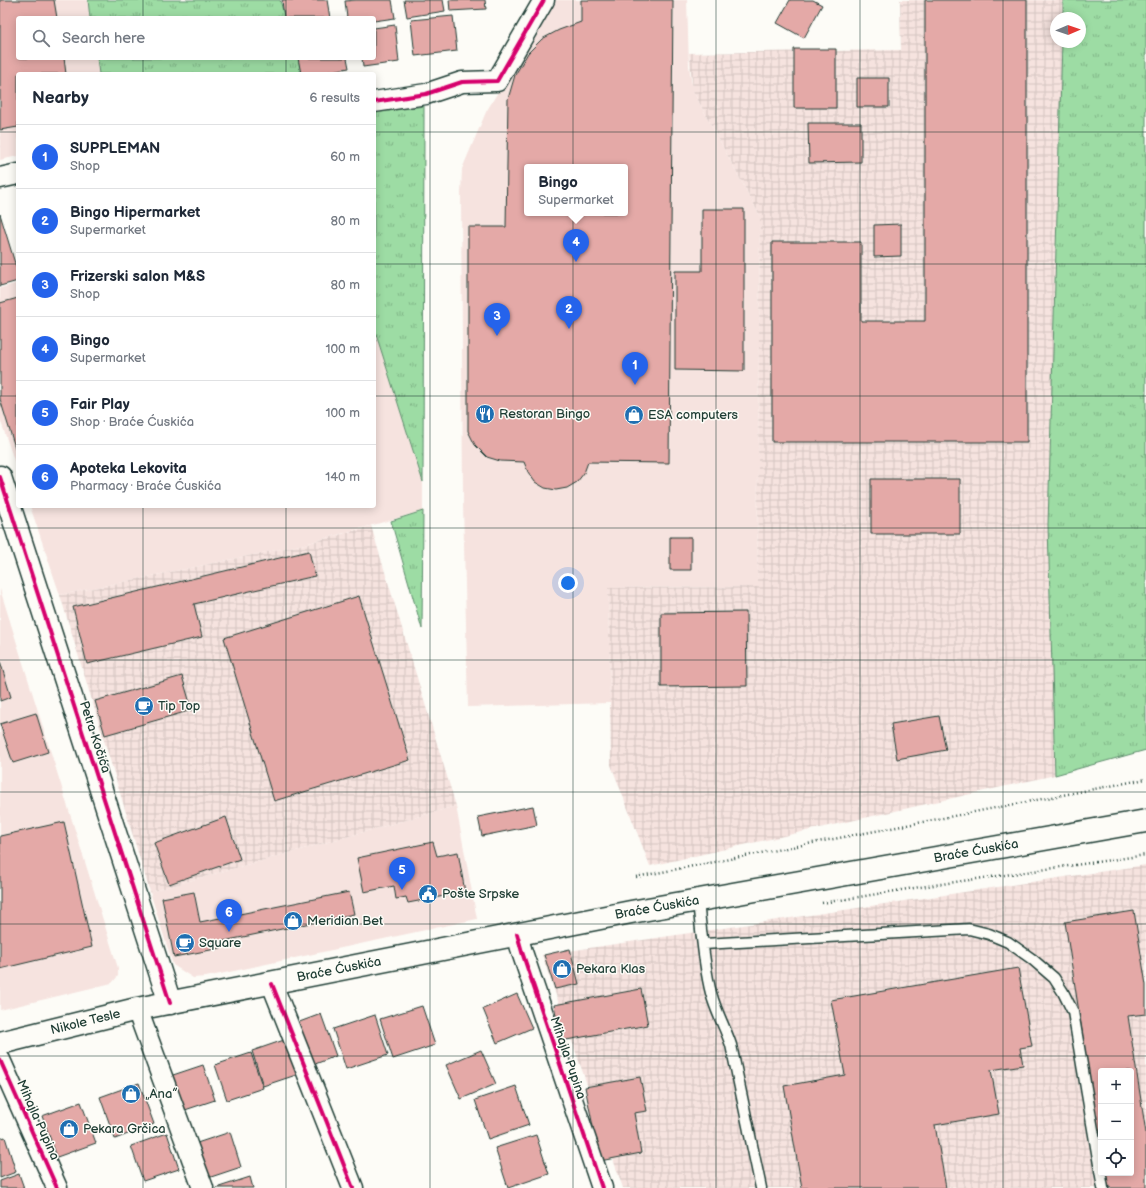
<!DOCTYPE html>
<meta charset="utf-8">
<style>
:root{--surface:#fff;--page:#f2f2f3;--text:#1f2937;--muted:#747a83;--line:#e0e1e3;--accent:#2563eb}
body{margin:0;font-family:"Balsamiq Sans",sans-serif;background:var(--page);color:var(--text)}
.controls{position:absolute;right:12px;bottom:12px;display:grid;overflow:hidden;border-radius:4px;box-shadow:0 2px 10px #0003}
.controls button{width:36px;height:36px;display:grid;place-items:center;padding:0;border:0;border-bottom:1px solid var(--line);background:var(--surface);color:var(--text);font:20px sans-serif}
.compass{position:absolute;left:1050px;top:12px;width:36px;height:36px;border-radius:50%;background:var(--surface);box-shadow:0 2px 10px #0003;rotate:88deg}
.you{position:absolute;left:568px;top:583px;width:14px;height:14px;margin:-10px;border:3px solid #fff;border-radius:50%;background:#1a73e8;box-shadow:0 0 0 6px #1a73e833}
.badge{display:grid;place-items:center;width:26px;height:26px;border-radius:50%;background:var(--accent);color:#fff;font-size:13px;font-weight:700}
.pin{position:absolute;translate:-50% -33px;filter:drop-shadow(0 1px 2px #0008)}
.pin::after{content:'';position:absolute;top:21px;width:14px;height:12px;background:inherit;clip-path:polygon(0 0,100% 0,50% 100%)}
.popup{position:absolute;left:524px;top:164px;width:104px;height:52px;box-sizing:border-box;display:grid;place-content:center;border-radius:4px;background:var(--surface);filter:drop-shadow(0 1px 3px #0005);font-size:13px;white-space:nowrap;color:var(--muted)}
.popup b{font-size:15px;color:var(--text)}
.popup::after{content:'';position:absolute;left:50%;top:100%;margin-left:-8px;border:8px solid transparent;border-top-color:var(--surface)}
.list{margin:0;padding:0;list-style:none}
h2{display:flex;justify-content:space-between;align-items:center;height:52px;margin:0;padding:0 16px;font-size:17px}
h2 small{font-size:13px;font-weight:400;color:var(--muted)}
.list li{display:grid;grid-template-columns:26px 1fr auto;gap:12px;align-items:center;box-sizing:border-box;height:64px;padding:0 16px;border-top:1px solid var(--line)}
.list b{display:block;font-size:15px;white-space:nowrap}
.list p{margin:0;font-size:13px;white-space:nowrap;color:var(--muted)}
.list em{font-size:13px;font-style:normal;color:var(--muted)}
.icon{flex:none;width:22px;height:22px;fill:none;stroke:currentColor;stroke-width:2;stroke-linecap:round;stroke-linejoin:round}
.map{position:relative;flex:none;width:1146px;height:1188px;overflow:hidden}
.search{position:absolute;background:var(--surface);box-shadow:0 2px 10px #0003;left:16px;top:16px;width:360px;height:44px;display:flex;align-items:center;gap:10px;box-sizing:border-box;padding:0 14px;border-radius:4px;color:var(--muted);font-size:15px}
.panel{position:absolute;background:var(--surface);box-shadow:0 2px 10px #0003;left:16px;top:72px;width:360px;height:436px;border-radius:4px}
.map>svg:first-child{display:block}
.built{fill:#f6e3df;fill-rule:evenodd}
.industrial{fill:url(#industrial-grid);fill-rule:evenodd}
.grass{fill:url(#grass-tufts);stroke:#5e8c6c}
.building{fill:#e4a9a7;stroke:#1f3d34;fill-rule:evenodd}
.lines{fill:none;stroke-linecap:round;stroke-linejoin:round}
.service-casing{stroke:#1f3d34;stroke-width:13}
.minor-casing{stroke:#1f3d34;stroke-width:23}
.tertiary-casing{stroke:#1f3d34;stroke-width:25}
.secondary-casing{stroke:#1f3d34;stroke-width:25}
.path{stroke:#1f3d34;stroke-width:2.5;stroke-dasharray:1 3;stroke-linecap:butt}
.service{stroke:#fdfcf7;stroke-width:10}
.minor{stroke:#fdfcf7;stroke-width:20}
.tertiary{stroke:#fdfcf7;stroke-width:22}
.secondary{stroke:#fdfcf7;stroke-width:22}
.cycleway-casing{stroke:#fdfcf7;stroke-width:6}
.cycleway{stroke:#d6006c;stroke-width:4}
.grid{fill:none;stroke:#1f3d34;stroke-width:1;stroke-opacity:0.55}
.labels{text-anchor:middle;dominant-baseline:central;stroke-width:3;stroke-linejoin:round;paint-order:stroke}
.poi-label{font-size:13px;fill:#1f3d34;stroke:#fdfcf7;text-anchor:start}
.street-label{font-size:13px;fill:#1f3d34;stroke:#fdfcf7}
</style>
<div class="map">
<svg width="1146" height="1188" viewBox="0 0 1146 1188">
<defs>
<pattern id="industrial-grid" width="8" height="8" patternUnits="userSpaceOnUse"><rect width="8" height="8" fill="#f6e3df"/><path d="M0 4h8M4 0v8" fill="none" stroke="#d2c4c0"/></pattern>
<pattern id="grass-tufts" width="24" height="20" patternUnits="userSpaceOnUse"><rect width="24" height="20" fill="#9ddca4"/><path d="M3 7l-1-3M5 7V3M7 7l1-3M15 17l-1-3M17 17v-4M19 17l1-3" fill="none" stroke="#7fb486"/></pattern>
</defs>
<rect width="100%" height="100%" fill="#fdfcf7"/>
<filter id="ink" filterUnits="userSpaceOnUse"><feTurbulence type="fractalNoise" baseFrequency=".025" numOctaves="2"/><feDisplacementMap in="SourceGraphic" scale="8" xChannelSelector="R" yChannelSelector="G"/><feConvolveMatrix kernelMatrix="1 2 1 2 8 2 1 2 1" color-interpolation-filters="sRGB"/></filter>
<g filter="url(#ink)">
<path class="built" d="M 0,0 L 88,0 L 90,18 L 18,18 L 18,58 L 97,58 L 99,74 L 18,74 L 18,156 L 0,160 Z
M 553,0 L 687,0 L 689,66 L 693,91 L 760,216 L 757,587 L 608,588 L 610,703 L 468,707 L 463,504 L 461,193 L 462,169 L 486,112 ZM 527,167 L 625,167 L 625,213 L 527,213 Z
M 18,283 L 18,472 L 0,419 L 0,288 Z
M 374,328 L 423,482 L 423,511 L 305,544 L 60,595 L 30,506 L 374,506 Z
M 0,589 L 118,968 L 118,976 L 112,983 L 0,1010 Z
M 456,806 L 477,919 L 206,977 L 193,978 L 173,965 L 150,892 Z"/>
<path class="industrial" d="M 900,0 L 1063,0 L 1063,18 L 1056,18 L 1056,42 L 1062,42 L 1048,525 L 1055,775 L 650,866 L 611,765 L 608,588 L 757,587 L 760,216 L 693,91 L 689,53 L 901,50 Z
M 371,526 L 456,806 L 150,892 L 60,595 L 305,544 Z
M 1146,865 L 1146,1188 L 623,1188 L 542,955 ZM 1101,1071 L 1131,1071 L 1131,1173 L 1101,1173 Z"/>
<path class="grass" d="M 88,0 L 280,0 L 285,18 L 90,18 Z
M 1063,0 L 1146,0 L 1146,750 L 1055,775 L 1048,525 L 1062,42 L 1080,42 L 1080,18 L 1063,18 Z
M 97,58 L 298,58 L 302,74 L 99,74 Z
M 424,106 L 424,119 L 423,482 L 374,328 L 374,113 Z
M 423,511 L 422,629 L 391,521 Z"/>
<path class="building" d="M 0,0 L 54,0 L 57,18 L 18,18 L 18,58 L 64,58 L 66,74 L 18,74 L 18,127 L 0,130 Z
M 282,0 L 327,0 L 330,18 L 284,18 Z
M 356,0 L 392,0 L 395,18 L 374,21 L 374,18 L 347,18 L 345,1 Z
M 404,0 L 443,0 L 445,11 L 407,17 Z
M 449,0 L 485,0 L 486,9 L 450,11 Z
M 581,0 L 673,0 L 669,463 L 588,462 L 584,473 L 577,482 L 567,488 L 556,490 L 545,488 L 535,482 L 528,472 L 524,462 L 500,461 L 487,457 L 475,445 L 468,431 L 468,227 L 506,227 L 508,99 L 515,75 L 528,53 L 542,39 L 559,30 L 581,22 ZM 527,167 L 625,167 L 625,213 L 527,213 Z
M 790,0 L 813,0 L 822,5 L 804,38 L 777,23 Z
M 925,0 L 1027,0 L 1027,442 L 772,442 L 772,242 L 861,242 L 861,321 L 925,321 Z
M 453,16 L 457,51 L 415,56 L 411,20 Z
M 395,25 L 399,62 L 363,67 L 362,58 L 374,58 L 374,28 Z
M 794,49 L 836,49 L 836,108 L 794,108 Z
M 298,58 L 347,58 L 349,68 L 314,74 L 301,74 Z
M 857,78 L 889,78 L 889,107 L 857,107 Z
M 808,123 L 861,123 L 861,162 L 809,163 Z
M 702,209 L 744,209 L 744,371 L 675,370 L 675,271 L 702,271 Z
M 0,214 L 18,273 L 18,281 L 0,286 Z
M 901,224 L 901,256 L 874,257 L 874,225 Z
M 18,298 L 18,457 L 0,399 L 0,303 Z
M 871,479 L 960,479 L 960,534 L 871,534 Z
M 670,537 L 691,537 L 691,570 L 670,570 Z
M 309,551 L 315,576 L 194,604 L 202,637 L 87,664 L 73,607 Z
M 359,596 L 410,760 L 274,801 L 224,638 Z
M 746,612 L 747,686 L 661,687 L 661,613 Z
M 0,661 L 11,697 L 0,701 Z
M 182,676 L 192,710 L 105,735 L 95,701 Z
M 36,713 L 48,752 L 13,763 L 0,724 Z
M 939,716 L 946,750 L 897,759 L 891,724 Z
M 533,806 L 537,825 L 482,836 L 478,817 Z
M 226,817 L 240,859 L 169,884 L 154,843 Z
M 64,822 L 92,947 L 0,969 L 0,836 Z
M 433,842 L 437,856 L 458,852 L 465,892 L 408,903 L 406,897 L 396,899 L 394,886 L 364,892 L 357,858 Z
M 194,892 L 200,922 L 349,892 L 354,914 L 219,942 L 221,948 L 174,957 L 162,898 Z
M 1134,911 L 1146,985 L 1146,1014 L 1128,1016 L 1146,1133 L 1146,1188 L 1106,1188 L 1104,1173 L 1131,1173 L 1131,1071 L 1101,1071 L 1101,1154 L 1065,922 Z
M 570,949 L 579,984 L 555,989 L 544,955 Z
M 1018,968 L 1032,1046 L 1020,1048 L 1023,1065 L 991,1070 L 999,1114 L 935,1125 L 946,1188 L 802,1188 L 784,1086 L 845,1075 L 831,1000 Z
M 641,989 L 648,1025 L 561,1041 L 554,1005 Z
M 517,994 L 532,1028 L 497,1043 L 483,1009 Z
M 422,1006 L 435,1045 L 393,1059 L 380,1019 Z
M 321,1014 L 336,1056 L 310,1066 L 294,1024 Z
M 375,1015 L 388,1055 L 346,1069 L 333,1029 Z
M 287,1039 L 299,1074 L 263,1086 L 252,1051 Z
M 481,1050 L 496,1084 L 461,1099 L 446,1065 Z
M 251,1053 L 263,1088 L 227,1100 L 215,1065 Z
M 203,1065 L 215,1100 L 179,1112 L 167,1077 Z
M 640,1077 L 647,1111 L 634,1113 L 641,1153 L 600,1161 L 585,1087 Z
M 139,1083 L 154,1124 L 115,1139 L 100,1097 Z
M 516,1086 L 529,1125 L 488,1139 L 475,1100 Z
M 81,1102 L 96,1143 L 57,1157 L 42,1116 Z
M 230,1132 L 241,1167 L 205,1179 L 194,1144 Z
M 167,1133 L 179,1169 L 143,1181 L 131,1146 Z
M 536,1135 L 549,1174 L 508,1188 L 495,1148 Z
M 5,1137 L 16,1172 L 0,1178 L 0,1139 Z
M 19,1174 L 24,1188 L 0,1188 L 0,1181 Z
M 250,1177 L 253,1188 L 216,1188 Z"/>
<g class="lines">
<defs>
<path id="service" d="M 698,901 C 701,929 704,967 711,993 C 716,1012 725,1027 731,1045 L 761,1188
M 704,944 L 969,929 L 989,934 L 1008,942 L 1032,959 L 1054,978 L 1063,992 L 1073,1012 L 1103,1188"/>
<path id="minor" d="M 374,102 L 426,94 L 462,82 L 497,81 L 544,0
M 0,178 L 18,174
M 517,934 L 522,952 L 602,1188
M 272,984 L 353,1188
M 137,1009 L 203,1188
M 0,1060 L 57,1188"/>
<path id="tertiary" d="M 0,477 L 170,1003"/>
<g id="secondary">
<path id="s1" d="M 0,1043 L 137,1009 L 631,912 L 1146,821"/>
</g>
</defs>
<use href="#service" class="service-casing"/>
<use href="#minor" class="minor-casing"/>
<use href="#tertiary" class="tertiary-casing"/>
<use href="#secondary" class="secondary-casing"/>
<path class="path" d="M 636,877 L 1146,779
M 822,903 L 920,887 L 1146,855"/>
<use href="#service" class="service"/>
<use href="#minor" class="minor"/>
<use href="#tertiary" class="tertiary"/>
<use href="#secondary" class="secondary"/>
<defs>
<path id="cycleway" d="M 374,102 L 426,94 L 462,82 L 497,81 L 544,0
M 0,477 L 170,1003
M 517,934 L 522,952 L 602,1188
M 272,984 L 353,1188
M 0,1060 L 57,1188"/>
</defs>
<use href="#cycleway" class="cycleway-casing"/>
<use href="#cycleway" class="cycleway"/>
</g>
</g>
<path class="grid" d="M 143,0 L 143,18M 286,0 L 286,18M 430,0 L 430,1188M 573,0 L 573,1188M 716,0 L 716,1188M 860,0 L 860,1188M 1003,0 L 1003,1188M 143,58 L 143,74M 286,58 L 286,74M 0,132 L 18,132M 374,132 L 1146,132M 0,264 L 18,264M 374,264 L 1146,264M 0,396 L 18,396M 374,396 L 1146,396M 143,506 L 143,1188M 286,506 L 286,1188M 0,528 L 1146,528M 0,660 L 1146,660M 0,792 L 1146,792M 0,924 L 1146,924M 0,1056 L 1146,1056"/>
<defs>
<symbol id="restaurant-disc" viewBox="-11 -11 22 22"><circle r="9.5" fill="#1f6fb2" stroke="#fdfcf7"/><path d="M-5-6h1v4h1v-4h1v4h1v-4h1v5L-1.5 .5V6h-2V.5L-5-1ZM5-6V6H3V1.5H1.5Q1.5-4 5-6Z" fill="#fff"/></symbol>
<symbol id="shop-disc" viewBox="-11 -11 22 22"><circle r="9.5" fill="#1f6fb2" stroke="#fdfcf7"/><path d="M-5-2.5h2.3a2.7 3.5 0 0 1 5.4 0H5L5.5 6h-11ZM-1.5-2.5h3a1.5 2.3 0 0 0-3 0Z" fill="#fff"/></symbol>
<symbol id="cafe-disc" viewBox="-11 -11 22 22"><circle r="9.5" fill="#1f6fb2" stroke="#fdfcf7"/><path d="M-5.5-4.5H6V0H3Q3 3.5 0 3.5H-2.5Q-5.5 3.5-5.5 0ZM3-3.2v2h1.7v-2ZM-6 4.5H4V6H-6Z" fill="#fff"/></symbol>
<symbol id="civic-disc" viewBox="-11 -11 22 22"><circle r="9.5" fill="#1f6fb2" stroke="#fdfcf7"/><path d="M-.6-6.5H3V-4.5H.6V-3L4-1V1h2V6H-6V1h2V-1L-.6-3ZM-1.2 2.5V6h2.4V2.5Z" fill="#fff"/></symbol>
</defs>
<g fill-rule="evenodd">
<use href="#restaurant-disc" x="474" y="403" width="22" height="22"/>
<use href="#shop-disc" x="623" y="404" width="22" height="22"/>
<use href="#cafe-disc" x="133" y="695" width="22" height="22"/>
<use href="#civic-disc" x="417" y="883" width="22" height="22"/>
<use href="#shop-disc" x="282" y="910" width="22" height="22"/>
<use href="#cafe-disc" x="174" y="932" width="22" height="22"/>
<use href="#shop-disc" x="551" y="958" width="22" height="22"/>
<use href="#shop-disc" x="120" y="1083" width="22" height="22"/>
<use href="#shop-disc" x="58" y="1118" width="22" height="22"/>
</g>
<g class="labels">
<g class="poi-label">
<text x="499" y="414">Restoran Bingo</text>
<text x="648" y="415">ESA computers</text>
<text x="158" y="706">Tip Top</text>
<text x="442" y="894">Pošte Srpske</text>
<text x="307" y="921">Meridian Bet</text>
<text x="199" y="943">Square</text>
<text x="576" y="969">Pekara Klas</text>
<text x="145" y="1094">„Ana”</text>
<text x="83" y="1129">Pekara Grčica</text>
</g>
<g class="street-label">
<text transform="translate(95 737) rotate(72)">Petra Kočića</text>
<text stroke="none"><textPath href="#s1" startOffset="995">Braće Ćuskića</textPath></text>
<text stroke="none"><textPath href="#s1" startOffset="671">Braće Ćuskića</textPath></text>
<text stroke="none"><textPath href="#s1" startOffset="347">Braće Ćuskića</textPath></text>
<text stroke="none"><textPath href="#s1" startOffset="88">Nikole Tesle</textPath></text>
<text transform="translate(568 1058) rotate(71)">Mihajla Pupina</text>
<text transform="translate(38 1120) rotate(66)">Mihajla Pupina</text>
</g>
</g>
</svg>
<div class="controls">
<button>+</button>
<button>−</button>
<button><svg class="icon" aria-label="locate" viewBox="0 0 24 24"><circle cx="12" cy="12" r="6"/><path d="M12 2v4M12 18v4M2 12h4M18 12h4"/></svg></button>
</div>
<svg class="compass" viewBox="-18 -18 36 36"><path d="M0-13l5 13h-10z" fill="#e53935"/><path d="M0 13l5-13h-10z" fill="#747a83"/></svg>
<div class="you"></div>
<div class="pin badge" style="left:635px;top:385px">1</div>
<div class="pin badge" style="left:569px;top:329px">2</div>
<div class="pin badge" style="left:497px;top:336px">3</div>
<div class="pin badge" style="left:576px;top:262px">4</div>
<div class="popup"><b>Bingo</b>Supermarket</div>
<div class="pin badge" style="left:402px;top:890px">5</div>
<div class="pin badge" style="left:229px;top:932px">6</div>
<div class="search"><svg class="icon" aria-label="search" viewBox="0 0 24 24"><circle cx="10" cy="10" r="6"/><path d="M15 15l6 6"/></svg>Search here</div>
<section class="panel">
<h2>Nearby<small>6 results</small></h2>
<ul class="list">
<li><span class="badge">1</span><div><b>SUPPLEMAN</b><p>Shop</p></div><em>60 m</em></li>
<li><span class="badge">2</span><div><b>Bingo Hipermarket</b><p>Supermarket</p></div><em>80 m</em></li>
<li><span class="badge">3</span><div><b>Frizerski salon M&amp;S</b><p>Shop</p></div><em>80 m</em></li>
<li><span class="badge">4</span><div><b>Bingo</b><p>Supermarket</p></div><em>100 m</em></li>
<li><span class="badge">5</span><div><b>Fair Play</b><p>Shop · Braće Ćuskića</p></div><em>100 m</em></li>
<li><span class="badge">6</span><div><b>Apoteka Lekovita</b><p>Pharmacy · Braće Ćuskića</p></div><em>140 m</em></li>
</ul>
</section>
</div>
